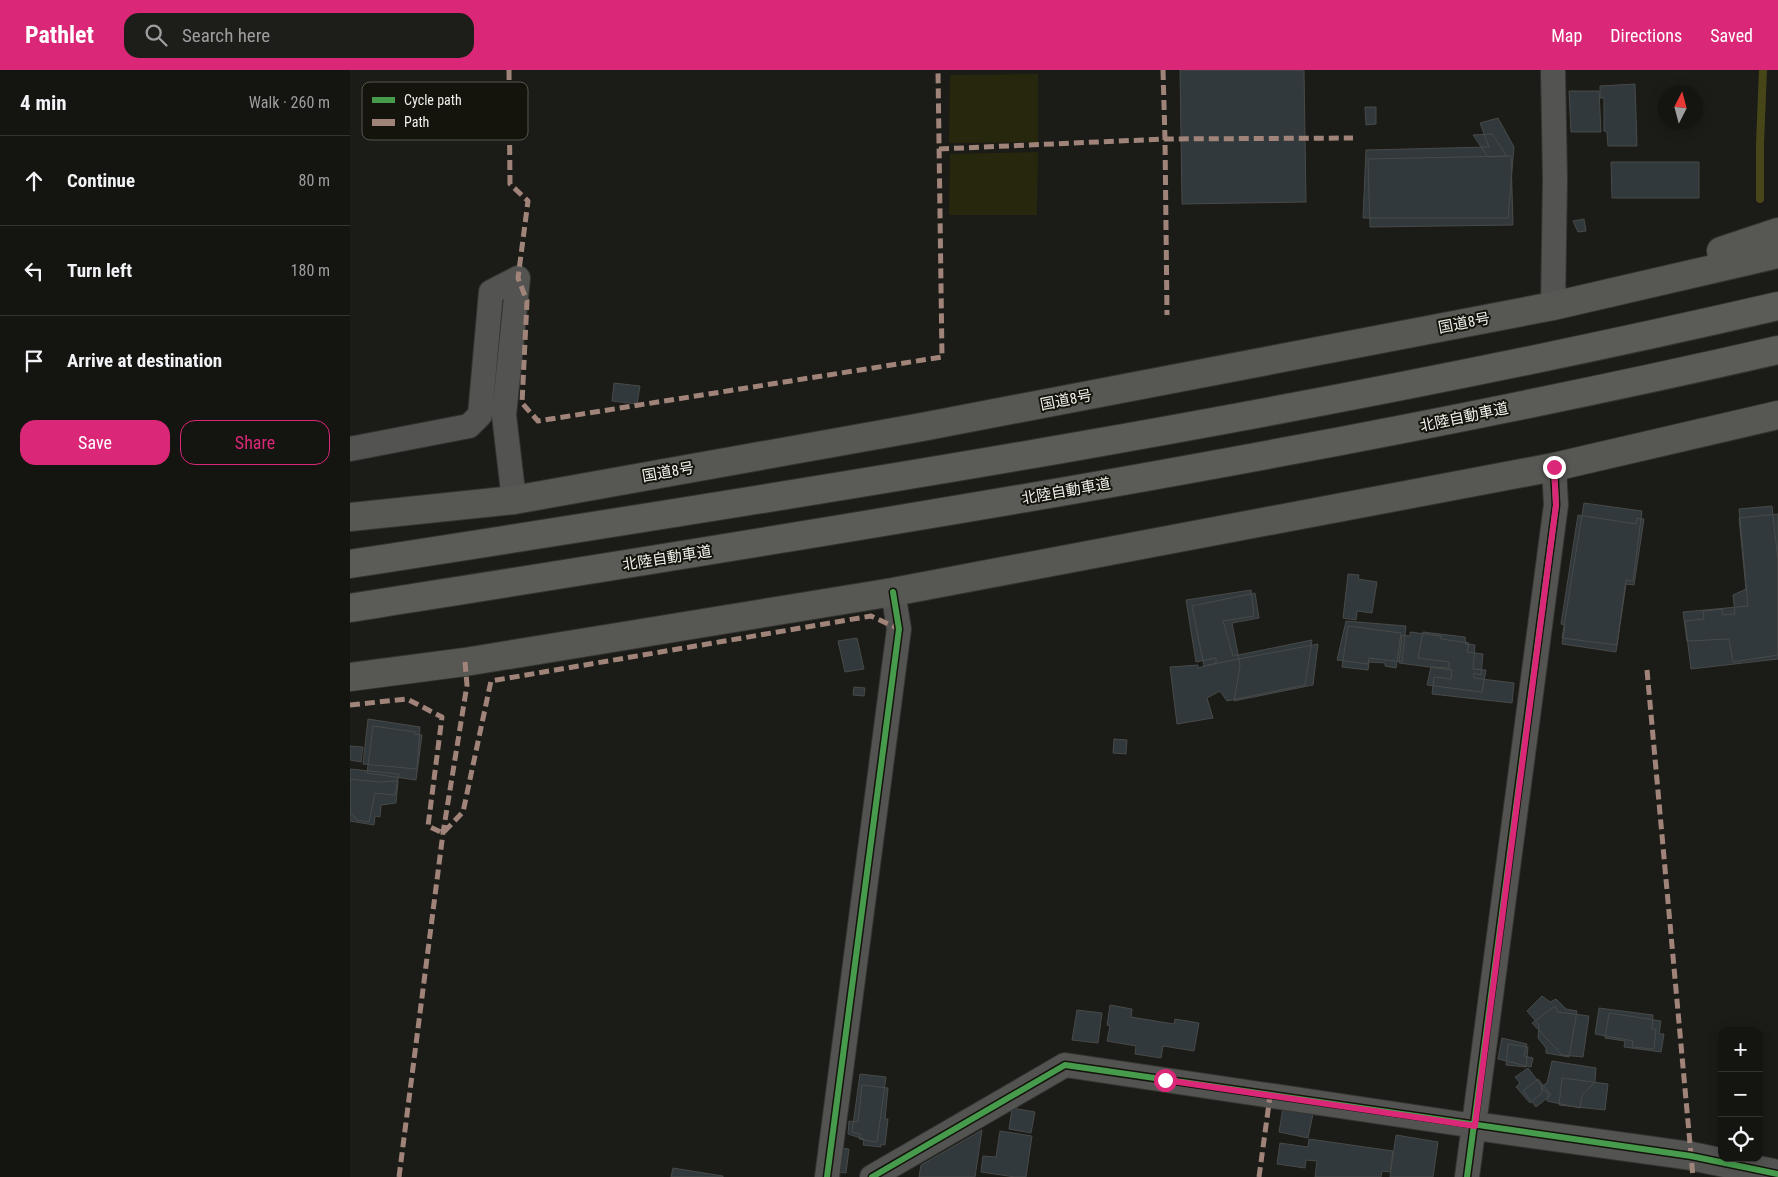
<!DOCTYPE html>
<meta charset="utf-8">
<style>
:root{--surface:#141411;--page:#1d1d1a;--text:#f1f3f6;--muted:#9d9e9f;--line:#333331;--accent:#db2777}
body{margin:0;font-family:"Roboto Condensed","Noto Sans JP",sans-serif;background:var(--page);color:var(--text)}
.controls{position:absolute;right:15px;bottom:15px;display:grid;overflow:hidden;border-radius:10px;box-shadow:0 2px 12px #0003}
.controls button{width:45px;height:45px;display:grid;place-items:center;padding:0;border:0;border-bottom:1px solid var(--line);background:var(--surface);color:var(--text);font:25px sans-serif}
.compass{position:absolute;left:1308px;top:15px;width:45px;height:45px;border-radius:50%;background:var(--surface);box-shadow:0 2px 12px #0003;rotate:6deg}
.stop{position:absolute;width:15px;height:15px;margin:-11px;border:4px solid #db2777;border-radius:50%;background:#fff}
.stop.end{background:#db2777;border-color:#fff;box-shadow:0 1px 5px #0008}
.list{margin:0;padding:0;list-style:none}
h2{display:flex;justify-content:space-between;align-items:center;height:65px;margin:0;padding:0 20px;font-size:21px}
h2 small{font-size:16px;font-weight:400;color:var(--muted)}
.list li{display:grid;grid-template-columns:32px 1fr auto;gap:15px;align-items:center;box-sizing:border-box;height:90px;padding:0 20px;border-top:1px solid var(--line)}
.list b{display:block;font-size:19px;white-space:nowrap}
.list em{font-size:16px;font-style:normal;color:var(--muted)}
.actions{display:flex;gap:10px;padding:15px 20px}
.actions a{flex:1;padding:11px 0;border:1px solid var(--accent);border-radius:15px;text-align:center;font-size:18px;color:var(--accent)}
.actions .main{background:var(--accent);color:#fff}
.icon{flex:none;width:28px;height:28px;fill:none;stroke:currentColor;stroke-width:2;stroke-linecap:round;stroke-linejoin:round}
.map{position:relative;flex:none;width:1428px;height:1107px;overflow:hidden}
header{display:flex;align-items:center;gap:30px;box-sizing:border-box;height:70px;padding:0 25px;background:var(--accent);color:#fff}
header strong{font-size:24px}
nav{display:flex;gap:28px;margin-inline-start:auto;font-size:18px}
.search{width:350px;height:45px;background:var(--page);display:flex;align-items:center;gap:12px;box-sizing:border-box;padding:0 18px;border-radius:15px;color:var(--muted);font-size:19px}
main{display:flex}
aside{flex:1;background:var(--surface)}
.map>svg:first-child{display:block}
.green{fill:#27270d}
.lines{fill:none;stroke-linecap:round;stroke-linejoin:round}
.stream{stroke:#474618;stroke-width:8}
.building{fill:#31393c;stroke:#484a49}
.minor-casing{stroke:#343431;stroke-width:26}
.tertiary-casing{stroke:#343431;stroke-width:30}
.trunk-casing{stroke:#343431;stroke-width:30}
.motorway-casing{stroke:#343431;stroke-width:30}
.minor{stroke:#535351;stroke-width:24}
.tertiary{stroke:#535351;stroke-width:28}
.trunk{stroke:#575754;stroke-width:28}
.motorway{stroke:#5b5b57;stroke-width:28}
.quiet{stroke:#a18479;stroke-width:5;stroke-dasharray:10 5;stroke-linecap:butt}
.cycleway-casing{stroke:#14140c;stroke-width:9}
.cycleway{stroke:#469c4c;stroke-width:6}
.route{stroke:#db2777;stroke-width:6}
.labels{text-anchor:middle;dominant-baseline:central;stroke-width:4;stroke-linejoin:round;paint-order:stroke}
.street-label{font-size:15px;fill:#f0f1eb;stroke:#14140c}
.key{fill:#14140c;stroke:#56564f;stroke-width:1}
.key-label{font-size:14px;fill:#f0f1eb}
</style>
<header>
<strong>Pathlet</strong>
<div class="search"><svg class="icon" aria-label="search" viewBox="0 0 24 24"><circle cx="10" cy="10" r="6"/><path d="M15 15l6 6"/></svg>Search here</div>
<nav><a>Map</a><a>Directions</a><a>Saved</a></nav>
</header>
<main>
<aside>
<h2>4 min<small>Walk · 260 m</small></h2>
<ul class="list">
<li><svg class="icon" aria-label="ahead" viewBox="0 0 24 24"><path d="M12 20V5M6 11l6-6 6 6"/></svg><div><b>Continue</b></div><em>80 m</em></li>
<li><svg class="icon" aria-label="left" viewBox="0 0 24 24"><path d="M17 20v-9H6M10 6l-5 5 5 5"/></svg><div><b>Turn left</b></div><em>180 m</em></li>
<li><svg class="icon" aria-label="arrive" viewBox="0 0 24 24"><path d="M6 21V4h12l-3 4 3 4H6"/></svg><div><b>Arrive at destination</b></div></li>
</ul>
<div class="actions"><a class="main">Save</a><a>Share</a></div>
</aside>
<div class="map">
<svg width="1428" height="1107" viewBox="0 0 1428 1107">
<rect width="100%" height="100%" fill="#1b1b17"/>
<path class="green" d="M 688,4 L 688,72 L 599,73 L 600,5 Z
M 688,82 L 687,145 L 599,145 L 600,84 Z"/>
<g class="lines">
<path class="stream" d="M 1410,129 L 1410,74 L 1413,0"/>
</g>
<path class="building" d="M 830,0 L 954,0 L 956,132 L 832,134 Z
M 1285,14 L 1287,76 L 1258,76 L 1257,62 L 1254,61 L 1254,28 L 1250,28 L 1250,16 Z
M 1219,21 L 1249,21 L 1251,62 L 1221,62 Z
M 1015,37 L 1026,37 L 1026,54 L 1016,55 Z
M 1148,48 L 1164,77 L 1158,148 L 1013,148 L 1016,80 L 1139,77 L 1130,53 Z
M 1142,64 L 1157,86 L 1138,87 L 1123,65 Z
M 1161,86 L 1163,155 L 1020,157 L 1018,89 Z
M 1261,92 L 1349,92 L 1349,128 L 1262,128 Z
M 1234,149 L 1236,161 L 1228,162 L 1223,151 Z
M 264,313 L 290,316 L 287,334 L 262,331 Z
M 1234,433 L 1292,441 L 1283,511 L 1276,510 L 1267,575 L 1212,568 Z
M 1422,436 L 1428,491 L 1428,585 L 1383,592 L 1379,569 L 1337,571 L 1333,542 L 1398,536 L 1389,439 Z
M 1428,444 L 1428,589 L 1341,599 L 1335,551 L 1354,549 L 1353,541 L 1372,539 L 1373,545 L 1385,544 L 1383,525 L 1396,519 L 1389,448 Z
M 1228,445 L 1286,454 L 1287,448 L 1294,449 L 1284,515 L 1276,514 L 1266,582 L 1212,574 L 1215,555 L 1211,554 Z
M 998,504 L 1009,505 L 1008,509 L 1027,512 L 1022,543 L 1007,541 L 1006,550 L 993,548 Z
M 901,520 L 904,546 L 873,551 L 883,586 L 962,570 L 955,615 L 877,631 L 870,621 L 857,628 L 863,648 L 827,654 L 820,597 L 848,595 L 848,598 L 866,593 L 866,588 L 846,592 L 836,530 Z
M 905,523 L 909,548 L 882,553 L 889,589 L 854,596 L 842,536 Z
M 996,551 L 1056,556 L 1052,592 L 1019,588 L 1018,594 L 987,590 Z
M 998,556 L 1051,563 L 1046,598 L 1035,596 L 1035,593 L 1019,592 L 1018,600 L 992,597 Z
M 1060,562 L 1091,566 L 1091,569 L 1119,573 L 1117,582 L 1133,584 L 1131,605 L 1124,603 L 1124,608 L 1164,613 L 1162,633 L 1082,624 L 1084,607 L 1101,609 L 1102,600 L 1049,593 L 1052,565 L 1060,566 Z
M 1073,562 L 1115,567 L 1116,574 L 1125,575 L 1123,599 L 1136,600 L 1132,622 L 1077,615 L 1081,597 L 1099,598 L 1099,592 L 1068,588 Z
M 507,568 L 514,599 L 495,602 L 488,571 Z
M 968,574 L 963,615 L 884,631 L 890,596 L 889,589 Z
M 504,617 L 515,618 L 514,626 L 503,625 Z
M 18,649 L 70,657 L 67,699 L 13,694 Z
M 23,656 L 65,662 L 64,664 L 72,665 L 66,710 L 17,703 Z
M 764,669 L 777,670 L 776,684 L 763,683 Z
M 0,676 L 13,677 L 11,692 L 0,690 Z
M 0,699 L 49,704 L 45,725 L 25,723 L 19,752 L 7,750 L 0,742 Z
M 0,709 L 29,712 L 48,711 L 46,733 L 31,735 L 30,747 L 25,746 L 24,755 L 0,751 Z
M 1192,926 L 1200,932 L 1206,929 L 1216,939 L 1227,941 L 1219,987 L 1196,983 L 1196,978 L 1188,968 L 1189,955 L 1177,941 Z
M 760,935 L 782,939 L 781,947 L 824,954 L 825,949 L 849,953 L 844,981 L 813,976 L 811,988 L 785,984 L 786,976 L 757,971 L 760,956 L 757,955 Z
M 1205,936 L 1208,942 L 1239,946 L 1233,987 L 1212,985 L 1182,953 Z
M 1249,938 L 1303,945 L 1302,959 L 1306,959 L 1304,979 L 1282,977 L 1283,971 L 1245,964 Z
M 727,940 L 752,943 L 748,973 L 722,970 Z
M 1259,943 L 1311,951 L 1309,964 L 1314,964 L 1311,982 L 1274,977 L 1275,971 L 1255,968 Z
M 1152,968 L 1177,974 L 1174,986 L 1183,988 L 1181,997 L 1148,989 Z
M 1158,974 L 1178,977 L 1176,997 L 1156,995 Z
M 1202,991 L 1246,998 L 1245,1012 L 1232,1025 L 1230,1038 L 1197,1031 L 1198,1023 L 1193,1020 L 1192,1016 L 1197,1013 Z
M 1178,998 L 1191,1015 L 1192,1023 L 1180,1033 L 1166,1017 L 1170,1013 L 1165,1007 Z
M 510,1004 L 536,1007 L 527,1072 L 509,1069 L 510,1064 L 502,1062 Z
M 1212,1008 L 1258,1014 L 1255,1040 L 1209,1035 Z
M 1188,1009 L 1201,1025 L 1186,1037 L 1173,1021 Z
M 512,1015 L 538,1018 L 535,1049 L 538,1049 L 535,1075 L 531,1074 L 531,1077 L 513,1075 L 514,1069 L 498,1064 L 499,1051 L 508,1052 Z
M 662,1038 L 685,1042 L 681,1063 L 659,1059 Z
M 933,1038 L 963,1044 L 958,1068 L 929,1062 Z
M 632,1060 L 625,1107 L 569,1107 L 571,1095 Z
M 650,1061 L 682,1066 L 676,1107 L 665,1107 L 631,1102 L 633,1086 L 646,1087 Z
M 1046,1065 L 1088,1072 L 1083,1107 L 1040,1107 Z
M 959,1069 L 1043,1081 L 1040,1102 L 1032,1101 L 1031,1107 L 965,1107 L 967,1091 L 956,1090 L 955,1098 L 927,1094 L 930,1073 L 958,1077 Z
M 489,1078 L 499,1079 L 496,1103 L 486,1102 Z
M 323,1098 L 373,1106 L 373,1107 L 321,1107 Z"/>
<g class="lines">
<defs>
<path id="minor" d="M 1203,236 L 1205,109 L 1203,0
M 0,379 L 119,356 L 130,345 L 141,222 L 168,208 L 154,345 L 164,430
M 477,1107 L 549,559 L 543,522
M 522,1107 L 715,995 L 1125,1056
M 1117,1107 L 1206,435 L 1204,397"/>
<path id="tertiary" d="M 1125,1056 L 1341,1086 L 1428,1104"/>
<path id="trunk" d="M 1371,181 L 1428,162
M 0,447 L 164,430 L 572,357 L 1203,236 L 1428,184
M 0,607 L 115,592 L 543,522 L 1204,397 L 1428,345"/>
<path id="motorway" d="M 0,494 C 478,420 957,345 1428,236
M 0,538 C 478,462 956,388 1428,280"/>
</defs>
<use href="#minor" class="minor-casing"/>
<use href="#tertiary" class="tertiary-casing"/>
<use href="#trunk" class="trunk-casing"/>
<use href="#motorway" class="motorway-casing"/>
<use href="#minor" class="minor"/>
<use href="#tertiary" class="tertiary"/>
<use href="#trunk" class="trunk"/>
<use href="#motorway" class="motorway"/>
<path class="quiet" d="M 159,0 L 160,114 L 178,131 L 168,208 L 177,231 L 172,333 L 188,351 L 592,287 L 588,0
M 813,0 L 815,69 L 817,245
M 589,79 L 815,69 L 1003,68
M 1297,600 L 1343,1107
M 0,635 L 57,629 L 92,647 L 78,756 L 93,763 L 113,742 L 141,611 L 521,546 L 549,559
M 49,1107 L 93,763 L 117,615 L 115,592
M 909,1107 L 920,1026"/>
<defs>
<path id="cycleway" d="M 477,1107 L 549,559 L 543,522
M 522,1107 L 715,995 L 1341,1086 L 1428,1104
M 1117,1107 L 1206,435 L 1204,397"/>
</defs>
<use href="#cycleway" class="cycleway-casing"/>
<use href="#cycleway" class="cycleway"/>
</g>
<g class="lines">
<path class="route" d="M 815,1010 L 1125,1056 L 1206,435 L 1204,397"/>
</g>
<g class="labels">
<g class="street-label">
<text transform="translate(1114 253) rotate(-11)">国道8号</text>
<text transform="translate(716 330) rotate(-11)">国道8号</text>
<text transform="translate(1114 347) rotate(-12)">北陸自動車道</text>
<text transform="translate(318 402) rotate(-10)">国道8号</text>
<text transform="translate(716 421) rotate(-10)">北陸自動車道</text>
<text transform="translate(317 488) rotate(-9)">北陸自動車道</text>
</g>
</g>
<rect x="12" y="12" width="166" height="58" rx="8" class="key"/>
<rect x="22" y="27" width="23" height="6" fill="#469c4c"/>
<rect x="22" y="49" width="23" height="7" fill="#a18479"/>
<g class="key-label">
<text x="54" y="35">Cycle path</text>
<text x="54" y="57">Path</text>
</g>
</svg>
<div class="controls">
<button>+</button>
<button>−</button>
<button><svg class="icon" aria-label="locate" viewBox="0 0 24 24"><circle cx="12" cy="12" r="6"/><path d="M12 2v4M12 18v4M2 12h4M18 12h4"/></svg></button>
</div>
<svg class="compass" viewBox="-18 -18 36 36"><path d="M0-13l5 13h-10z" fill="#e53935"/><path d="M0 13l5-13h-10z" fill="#9d9e9f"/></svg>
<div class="stop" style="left:815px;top:1010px"></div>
<div class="stop end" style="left:1204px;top:397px"></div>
</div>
</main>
